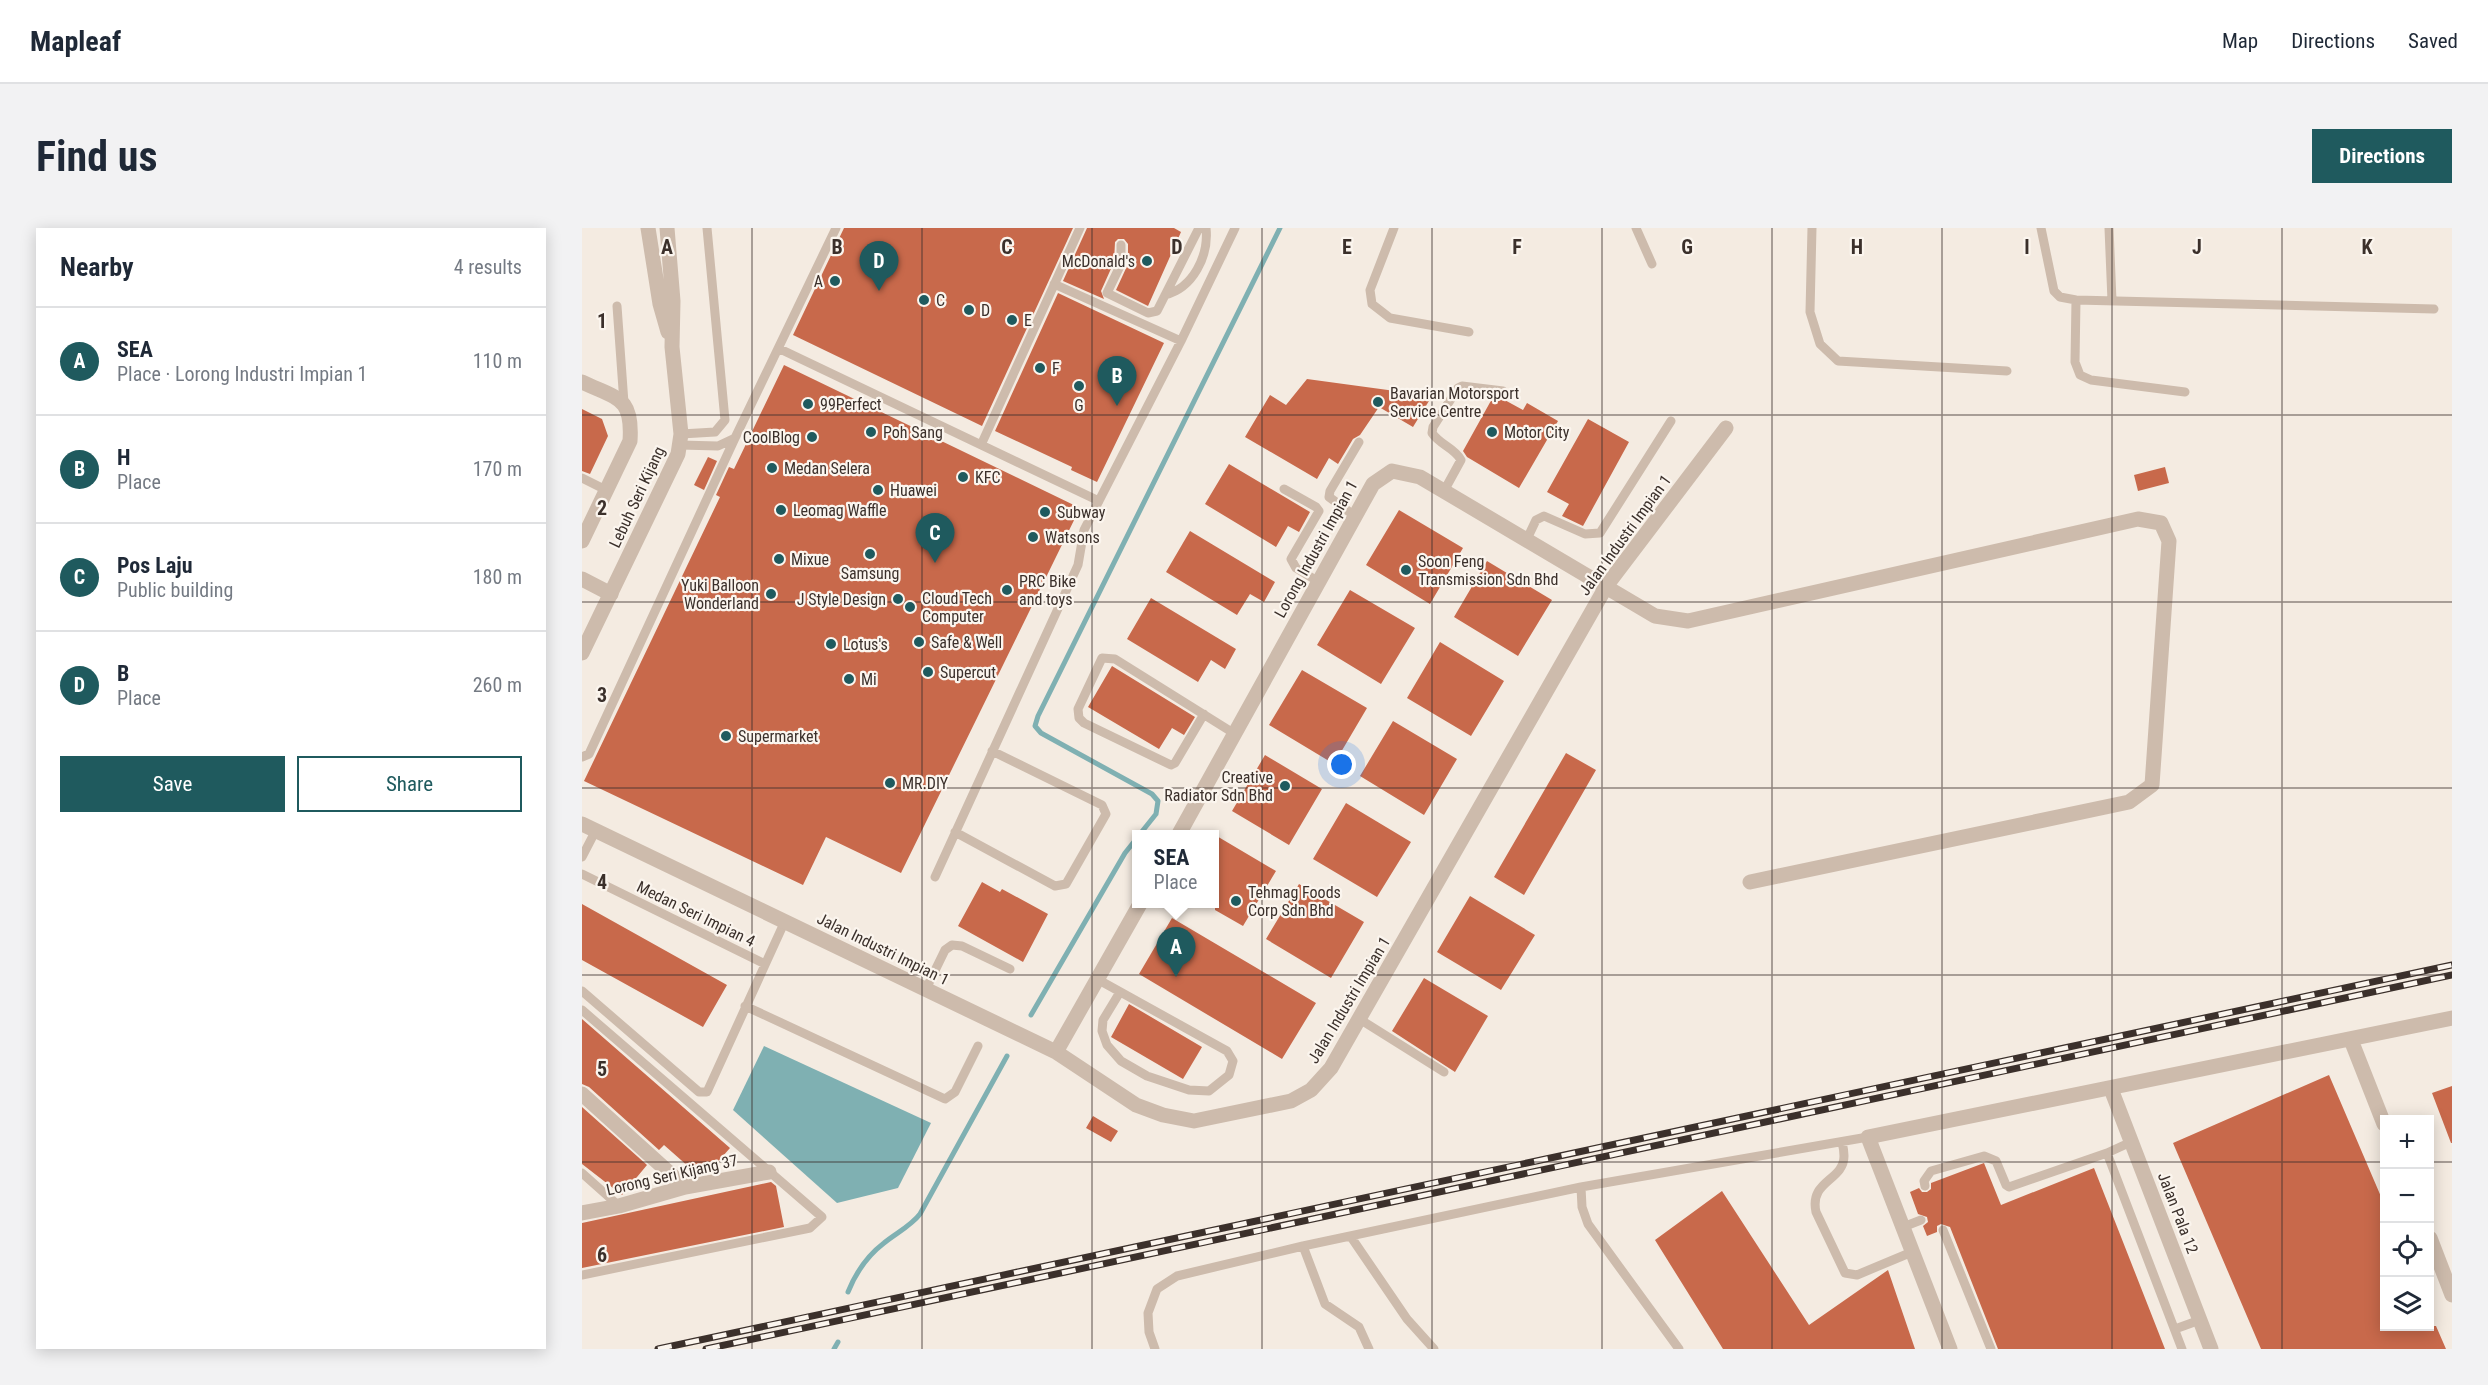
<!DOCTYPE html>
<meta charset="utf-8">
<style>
:root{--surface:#fff;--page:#f2f2f3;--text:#1f2937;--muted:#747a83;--line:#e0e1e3;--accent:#1f5a5e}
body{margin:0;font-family:"Roboto Condensed",sans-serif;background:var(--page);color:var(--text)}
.controls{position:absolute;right:18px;bottom:18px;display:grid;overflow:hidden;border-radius:0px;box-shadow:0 3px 15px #0003}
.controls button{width:54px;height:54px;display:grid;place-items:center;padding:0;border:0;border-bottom:2px solid var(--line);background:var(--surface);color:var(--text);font:30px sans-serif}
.you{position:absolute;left:760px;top:537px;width:21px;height:21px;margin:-15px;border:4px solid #fff;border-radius:50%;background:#1a73e8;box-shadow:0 0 0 9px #1a73e833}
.badge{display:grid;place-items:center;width:39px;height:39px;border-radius:50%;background:var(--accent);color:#fff;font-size:20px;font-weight:700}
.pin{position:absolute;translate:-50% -50px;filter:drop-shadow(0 2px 3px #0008)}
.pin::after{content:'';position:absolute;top:32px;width:21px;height:18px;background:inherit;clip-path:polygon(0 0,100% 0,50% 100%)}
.popup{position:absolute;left:550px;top:602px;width:87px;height:78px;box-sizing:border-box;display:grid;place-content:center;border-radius:0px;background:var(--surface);filter:drop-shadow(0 2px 4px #0005);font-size:20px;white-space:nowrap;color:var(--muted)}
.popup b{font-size:22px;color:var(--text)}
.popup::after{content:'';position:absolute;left:50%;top:100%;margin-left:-12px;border:12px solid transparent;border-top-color:var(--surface)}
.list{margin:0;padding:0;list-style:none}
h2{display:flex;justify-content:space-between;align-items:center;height:78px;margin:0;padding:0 24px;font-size:26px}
h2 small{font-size:20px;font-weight:400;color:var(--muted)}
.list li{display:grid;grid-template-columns:39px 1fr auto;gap:18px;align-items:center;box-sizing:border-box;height:108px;padding:0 24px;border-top:2px solid var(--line)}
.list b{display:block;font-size:22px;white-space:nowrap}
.list p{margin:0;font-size:20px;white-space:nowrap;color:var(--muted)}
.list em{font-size:20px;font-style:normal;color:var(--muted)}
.actions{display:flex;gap:12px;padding:18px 24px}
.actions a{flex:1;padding:14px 0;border:2px solid var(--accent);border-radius:0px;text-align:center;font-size:21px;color:var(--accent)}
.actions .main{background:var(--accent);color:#fff}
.icon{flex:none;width:33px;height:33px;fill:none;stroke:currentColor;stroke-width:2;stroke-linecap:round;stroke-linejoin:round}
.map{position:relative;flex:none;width:1870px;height:1121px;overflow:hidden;border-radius:0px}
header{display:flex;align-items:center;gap:36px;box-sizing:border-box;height:84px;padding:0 30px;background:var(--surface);border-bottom:2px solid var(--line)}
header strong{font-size:28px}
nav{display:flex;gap:33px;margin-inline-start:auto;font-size:21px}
.intro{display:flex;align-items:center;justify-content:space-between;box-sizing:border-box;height:144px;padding:0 36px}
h1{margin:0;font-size:42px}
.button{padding:15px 27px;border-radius:0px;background:var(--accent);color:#fff;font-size:21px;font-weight:700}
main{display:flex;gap:36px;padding:0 36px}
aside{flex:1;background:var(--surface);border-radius:0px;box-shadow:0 3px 15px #0003}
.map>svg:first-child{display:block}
.water{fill:#7fb0b2}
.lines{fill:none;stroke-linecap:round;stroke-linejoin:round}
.stream{stroke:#7fb0b2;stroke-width:5}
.building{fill:#c8694b}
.service{stroke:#cdbbac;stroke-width:9}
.minor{stroke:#cdbbac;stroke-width:15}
.tertiary{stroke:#cdbbac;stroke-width:15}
.rail-casing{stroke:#3b302b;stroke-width:7}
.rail{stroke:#fbf5ee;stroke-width:4.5;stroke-dasharray:14;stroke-linecap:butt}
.grid{fill:none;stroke:#3b302b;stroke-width:1.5;stroke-opacity:0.55}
.poi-dot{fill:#1f5a5e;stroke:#fbf5ee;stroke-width:2}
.labels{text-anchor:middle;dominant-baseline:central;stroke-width:4.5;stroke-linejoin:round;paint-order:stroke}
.poi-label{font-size:16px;fill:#3b302b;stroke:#fbf5ee;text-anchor:start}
.street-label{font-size:16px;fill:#3b302b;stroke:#fbf5ee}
.grid-label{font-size:20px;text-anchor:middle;font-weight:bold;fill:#3b302b;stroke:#fbf5ee;stroke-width:4.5;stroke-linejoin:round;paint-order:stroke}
</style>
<header>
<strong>Mapleaf</strong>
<nav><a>Map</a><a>Directions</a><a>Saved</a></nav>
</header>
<div class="intro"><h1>Find us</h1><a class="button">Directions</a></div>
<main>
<aside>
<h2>Nearby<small>4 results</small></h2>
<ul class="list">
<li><span class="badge">A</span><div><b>SEA</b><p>Place · Lorong Industri Impian 1</p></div><em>110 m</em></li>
<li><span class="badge">B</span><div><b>H</b><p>Place</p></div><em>170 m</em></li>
<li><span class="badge">C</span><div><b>Pos Laju</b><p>Public building</p></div><em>180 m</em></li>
<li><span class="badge">D</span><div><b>B</b><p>Place</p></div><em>260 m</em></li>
</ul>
<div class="actions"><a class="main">Save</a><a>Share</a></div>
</aside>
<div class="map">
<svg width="1870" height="1121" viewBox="0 0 1870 1121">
<rect width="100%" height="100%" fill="#f4ebe1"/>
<path class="water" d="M 182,818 L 349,895 L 316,960 L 255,975 L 151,882 Z"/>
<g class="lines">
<path class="stream" d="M 558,606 L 574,586 L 576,573 L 570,566 L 459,505 L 453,498 L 456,488 L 698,0
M 449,787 L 543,625 L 555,610
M 266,1064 C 274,1044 285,1028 302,1015 C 314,1005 329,998 338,986 L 425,828
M 252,1121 L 256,1114"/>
</g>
<path class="building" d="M 262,0 L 491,0 L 400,198 L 211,107 Z
M 505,0 L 592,0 L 599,4 L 566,78 L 534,62 L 546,36 L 546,16 L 542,11 L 536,11 L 533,14 L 532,34 L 519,63 L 522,71 L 481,53 Z
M 476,65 L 582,115 L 515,254 L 489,242 L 490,239 L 413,203 Z
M 202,137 L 498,280 L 319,645 L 244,609 L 221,657 L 2,553 L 138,269 L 134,267 L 147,239 L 152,241 Z
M 725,151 L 850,168 L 831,199 L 797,179 L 778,207 L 771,211 L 756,236 L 747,230 L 735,251 L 663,209 L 688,167 L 704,177 Z
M 911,169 L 919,170 L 941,182 L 945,175 L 976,193 L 937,260 L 885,229 L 881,223 Z
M 0,181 L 20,191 L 26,208 L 8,246 L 0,243 Z
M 1006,191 L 1047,214 L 1001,298 L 980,288 L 987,276 L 965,264 Z
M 126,229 L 135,233 L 122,262 L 112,257 Z
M 647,236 L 728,284 L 717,304 L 706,298 L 694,319 L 623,276 Z
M 1583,239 L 1587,255 L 1556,263 L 1552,247 Z
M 817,282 L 881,320 L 848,376 L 784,337 Z
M 608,303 L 693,354 L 682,374 L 668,366 L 655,387 L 584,344 Z
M 905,333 L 970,372 L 936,428 L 872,389 Z
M 768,362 L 833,400 L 799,456 L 735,417 Z
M 569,370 L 654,421 L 643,441 L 629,432 L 616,454 L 545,411 Z
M 858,414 L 922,453 L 889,508 L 825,470 Z
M 530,438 L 613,489 L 602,507 L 590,500 L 577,521 L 506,479 Z
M 720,442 L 785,480 L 752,536 L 687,497 Z
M 811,493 L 875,531 L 842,587 L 778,548 Z
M 984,525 L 1014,542 L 942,667 L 912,649 Z
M 683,527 L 740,561 L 707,617 L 650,583 Z
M 764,575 L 829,614 L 795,669 L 731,631 Z
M 633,607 L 694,643 L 661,698 L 633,682 Z
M 400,654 L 418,664 L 420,661 L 466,686 L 441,734 L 376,698 Z
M 717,656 L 782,694 L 749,750 L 684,711 Z
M 888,668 L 953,707 L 919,762 L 855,724 Z
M 0,676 L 145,757 L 121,799 L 0,732 Z
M 590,690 L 734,775 L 700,831 L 557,746 Z
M 842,750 L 906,788 L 873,844 L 810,803 Z
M 547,776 L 620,819 L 601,851 L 529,809 Z
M 0,791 L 148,920 L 126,945 L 116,947 L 82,917 L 77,922 L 7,859 L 0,856 Z
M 1747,847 L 1803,978 L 1803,1098 L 1854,1098 L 1864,1121 L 1679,1121 L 1591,915 Z
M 1870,858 L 1870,915 L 1869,915 L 1850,865 Z
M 0,879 L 65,937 L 40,967 L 0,936 Z
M 511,888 L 536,903 L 529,914 L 504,900 Z
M 1402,935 L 1419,977 L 1512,940 L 1583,1121 L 1416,1121 L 1368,999 L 1359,996 L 1355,998 L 1355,1004 L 1345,1008 L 1341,998 L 1346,994 L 1345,989 L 1336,986 L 1328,964 L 1337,960 L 1340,964 L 1345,964 L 1349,961 L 1349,955 Z
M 189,954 L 194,958 L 202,999 L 0,1040 L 0,995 Z
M 1140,963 L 1227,1097 L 1306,1042 L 1333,1121 L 1141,1121 L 1073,1012 Z"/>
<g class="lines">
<path class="service" d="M 812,0 L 788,62 L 790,76 L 808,90 L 887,104
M 1054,0 L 1070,36
M 1230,0 L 1228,84 L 1238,116 L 1256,133 L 1425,143
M 1459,0 L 1472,63 L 1478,69 L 1494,72 L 1852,81
M 1527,0 L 1530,73
M 539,17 L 539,36 L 525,65 L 566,85 L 575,83 L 617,0
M 472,56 L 599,113
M 583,67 C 611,60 627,28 624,0
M 1494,72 L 1493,134 L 1498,147 L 1509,152 L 1603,164
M 35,78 L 42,175
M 198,121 L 517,273
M 99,206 L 133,204 L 143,192 L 125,0
M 98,217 L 136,218 L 153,210
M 399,217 L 498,0
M 0,250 L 24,262
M 702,261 L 734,279 L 737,283 L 709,331 L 714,340 L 737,354
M 862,263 L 879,232 C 873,220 858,217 850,205 L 851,199 L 876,160 L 880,158 L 921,163
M 773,288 L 747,269 L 748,263 L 777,214
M 945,311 L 954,292 L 962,288 L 1003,306 L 1018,305 L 1089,193
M 622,486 L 593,535 L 589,537 L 502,495 L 497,490 L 496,481 L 520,430 L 533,431 L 653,506
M 0,529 L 7,526 L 153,210 L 254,0
M 373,604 L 473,658 L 484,656 L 524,586 L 520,577 L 410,523
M 0,629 L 14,602
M 0,646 L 183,736
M 353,649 L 496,337 L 502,302 L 599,113 L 653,0
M 515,751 L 645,823 L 651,833 L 647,847 L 627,863 L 607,862 L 565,848 L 539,833 L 525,817 L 520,803 L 521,792 L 538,764
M 344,761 L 363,722 L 370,717 L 380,718 L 428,741
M 0,763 L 117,864 L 125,864 L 203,693
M 163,778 L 363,871 L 373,864 L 396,818
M 0,782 L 240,989 L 228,1000 L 0,1047
M 779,792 L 862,844
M 1260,914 C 1261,918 1262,924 1262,928 C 1262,953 1227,952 1234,984 L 1263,1045 L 1275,1047 L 1330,1024
M 1525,925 L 1549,914
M 0,945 L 37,978
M 1343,958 L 1342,953 L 1349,943 L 1402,928 L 1414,933 L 1424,957 L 1427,959 L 1525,925 L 1600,1121
M 999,959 L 1000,979 L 1006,996 L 1097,1121
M 1321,999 L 1339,992
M 1361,1002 L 1409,1121
M 769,1009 L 825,1091 L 852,1121
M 721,1018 L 743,1076 L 777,1099 L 787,1121
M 1593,1101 L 1618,1092
M 573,1121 L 567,1104 L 566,1085 L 575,1061 L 595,1048 L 721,1018 L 999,959 L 1286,909"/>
<path class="minor" d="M 0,154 C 35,171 51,168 48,213 L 0,313
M 0,351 L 29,366
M 0,596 L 474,824 L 554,877 L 581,887 L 612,893 L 709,873 L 729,862 L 749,840 L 1025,357 L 1144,200
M 597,606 L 791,256 L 810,243 L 838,249 L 1073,388 L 1106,393 L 1556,291 L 1579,295 L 1587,313 L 1570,557 L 1547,574 L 1168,654
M 1769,812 L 1802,896
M 474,824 L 558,676
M 1529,861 L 1629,1121
M 0,866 L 103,959
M 0,985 L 37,978 L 103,959 L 187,944
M 1848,1010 L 1870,1067
M 1368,1121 L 1286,909 L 1870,790"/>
<path class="tertiary" d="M 66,0 L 78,76 L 86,104
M 0,425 L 96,226 L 99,206 L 90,119 L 91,73 L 85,0"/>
<defs>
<path id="rail" d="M 76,1121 L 1870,737
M 124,1121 L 1870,747"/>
</defs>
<use href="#rail" class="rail-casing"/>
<use href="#rail" class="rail"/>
</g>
<path class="grid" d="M 170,0 L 170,1121M 340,0 L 340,1121M 510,0 L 510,1121M 680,0 L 680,1121M 850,0 L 850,1121M 1020,0 L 1020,1121M 1190,0 L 1190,1121M 1360,0 L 1360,1121M 1530,0 L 1530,1121M 1700,0 L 1700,1121M 0,187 L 1870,187M 0,374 L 1870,374M 0,560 L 1870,560M 0,747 L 1870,747M 0,934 L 1802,934M 1848,934 L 1870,934"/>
<g class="poi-dot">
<circle cx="565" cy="33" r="6"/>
<circle cx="253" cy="53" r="6"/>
<circle cx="342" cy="72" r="6"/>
<circle cx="387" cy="82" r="6"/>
<circle cx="430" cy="92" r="6"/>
<circle cx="458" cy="140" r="6"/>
<circle cx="497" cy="158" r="6"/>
<circle cx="796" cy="174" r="6"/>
<circle cx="226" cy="176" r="6"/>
<circle cx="289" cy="204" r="6"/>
<circle cx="910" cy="204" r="6"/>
<circle cx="230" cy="209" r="6"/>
<circle cx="190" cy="240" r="6"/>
<circle cx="381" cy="249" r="6"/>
<circle cx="296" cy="262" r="6"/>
<circle cx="199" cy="282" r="6"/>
<circle cx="463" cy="284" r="6"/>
<circle cx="451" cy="309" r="6"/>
<circle cx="288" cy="326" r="6"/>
<circle cx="197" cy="331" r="6"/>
<circle cx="824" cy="342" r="6"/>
<circle cx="425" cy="362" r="6"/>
<circle cx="189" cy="366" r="6"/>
<circle cx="316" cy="371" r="6"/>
<circle cx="328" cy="379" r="6"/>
<circle cx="337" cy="414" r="6"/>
<circle cx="249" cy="416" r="6"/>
<circle cx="346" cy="444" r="6"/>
<circle cx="267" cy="451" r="6"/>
<circle cx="144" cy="508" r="6"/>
<circle cx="308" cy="555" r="6"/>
<circle cx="703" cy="558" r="6"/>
<circle cx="654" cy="673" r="6"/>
</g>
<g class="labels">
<g class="poi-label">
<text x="553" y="33" text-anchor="end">McDonald's</text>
<text x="241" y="53" text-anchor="end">A</text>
<text x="354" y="72">C</text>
<text x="399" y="82">D</text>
<text x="442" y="92">E</text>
<text x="470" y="140">F</text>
<text x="808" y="165">Bavarian Motorsport<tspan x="808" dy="18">Service Centre</tspan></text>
<text x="238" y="176">99Perfect</text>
<text x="497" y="177" text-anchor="middle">G</text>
<text x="301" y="204">Poh Sang</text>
<text x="922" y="204">Motor City</text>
<text x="218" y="209" text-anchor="end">CoolBlog</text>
<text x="202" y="240">Medan Selera</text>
<text x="393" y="249">KFC</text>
<text x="308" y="262">Huawei</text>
<text x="211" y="282">Leomag Waffle</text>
<text x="475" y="284">Subway</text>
<text x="463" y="309">Watsons</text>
<text x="209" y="331">Mixue</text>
<text x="836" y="333">Soon Feng<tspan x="836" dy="18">Transmission Sdn Bhd</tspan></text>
<text x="288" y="345" text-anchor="middle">Samsung</text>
<text x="437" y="353">PRC Bike<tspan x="437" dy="18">and toys</tspan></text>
<text x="177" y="357" text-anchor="end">Yuki Balloon<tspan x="177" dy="18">Wonderland</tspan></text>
<text x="340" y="370">Cloud Tech<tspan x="340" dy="18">Computer</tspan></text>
<text x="304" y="371" text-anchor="end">J Style Design</text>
<text x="349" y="414">Safe &amp; Well</text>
<text x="261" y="416">Lotus's</text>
<text x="358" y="444">Supercut</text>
<text x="279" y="451">Mi</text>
<text x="156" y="508">Supermarket</text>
<text x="691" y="549" text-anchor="end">Creative<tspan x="691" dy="18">Radiator Sdn Bhd</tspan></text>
<text x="320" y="555">MR.DIY</text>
<text x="666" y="664">Tehmag Foods<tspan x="666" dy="18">Corp Sdn Bhd</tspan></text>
</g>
<g class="street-label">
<text transform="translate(55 269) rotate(-65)">Lebuh Seri Kijang</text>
<text transform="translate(1043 307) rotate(-54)">Jalan Industri Impian 1</text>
<text transform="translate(734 321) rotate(-61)">Lorong Industri Impian 1</text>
<text transform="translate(114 686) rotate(26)">Medan Seri Impian 4</text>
<text transform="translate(301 721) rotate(26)">Jalan Industri Impian 1</text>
<text transform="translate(767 772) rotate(-59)">Jalan Industri Impian 1</text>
<text transform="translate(90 947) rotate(-13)">Lorong Seri Kijang 37</text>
<text transform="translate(1596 985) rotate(69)">Jalan Pala 12</text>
</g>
</g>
<g class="grid-label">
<text x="85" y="26">A</text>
<text x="255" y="26">B</text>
<text x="425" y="26">C</text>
<text x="595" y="26">D</text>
<text x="765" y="26">E</text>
<text x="935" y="26">F</text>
<text x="1105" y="26">G</text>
<text x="1275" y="26">H</text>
<text x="1445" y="26">I</text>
<text x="1615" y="26">J</text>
<text x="1785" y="26">K</text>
<text x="20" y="100">1</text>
<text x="20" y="287">2</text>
<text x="20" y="474">3</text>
<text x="20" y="661">4</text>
<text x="20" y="848">5</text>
<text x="20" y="1034">6</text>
</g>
</svg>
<div class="controls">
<button>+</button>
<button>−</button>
<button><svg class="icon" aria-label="locate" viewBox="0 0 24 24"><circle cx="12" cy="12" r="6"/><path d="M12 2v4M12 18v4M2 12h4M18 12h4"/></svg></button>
<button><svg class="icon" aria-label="layers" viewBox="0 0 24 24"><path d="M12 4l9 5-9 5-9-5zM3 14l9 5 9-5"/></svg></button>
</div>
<div class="you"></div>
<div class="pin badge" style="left:594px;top:749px">A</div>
<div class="popup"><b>SEA</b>Place</div>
<div class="pin badge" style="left:535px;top:178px">B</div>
<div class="pin badge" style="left:353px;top:335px">C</div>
<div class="pin badge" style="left:297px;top:63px">D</div>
</div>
</main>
